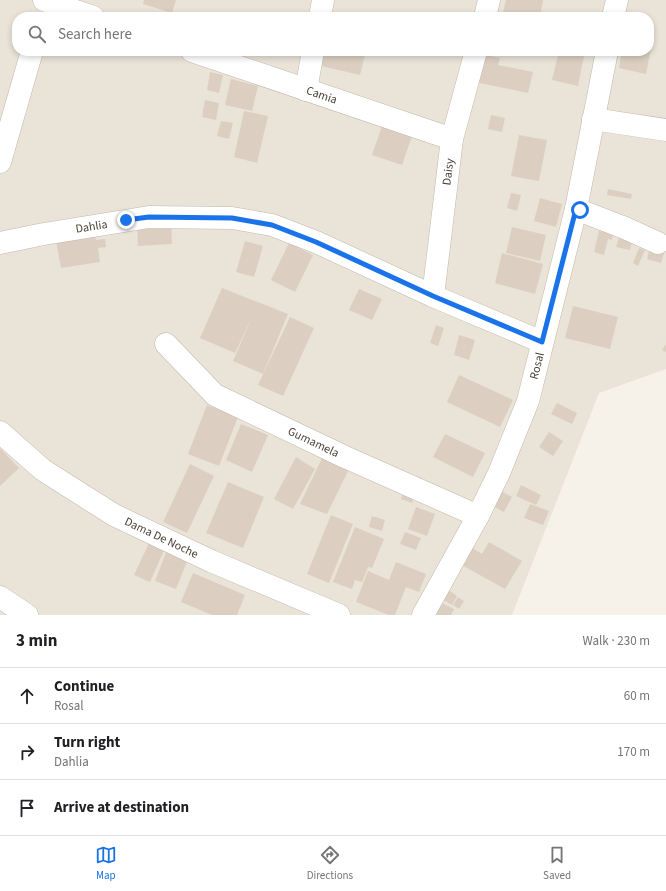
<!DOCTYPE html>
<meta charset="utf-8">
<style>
:root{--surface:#fff;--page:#f2f2f2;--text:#202124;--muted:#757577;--line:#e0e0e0;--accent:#1a73e8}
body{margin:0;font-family:"Source Sans 3",sans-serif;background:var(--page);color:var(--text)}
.stop{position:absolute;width:12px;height:12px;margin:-9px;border:3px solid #1a73e8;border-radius:50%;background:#fff}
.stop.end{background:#1a73e8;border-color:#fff;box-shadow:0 1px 4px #0008}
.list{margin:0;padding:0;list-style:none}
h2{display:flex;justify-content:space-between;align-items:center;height:52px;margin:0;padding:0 16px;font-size:17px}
h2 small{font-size:13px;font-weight:400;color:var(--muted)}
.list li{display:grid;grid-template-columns:26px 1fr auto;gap:12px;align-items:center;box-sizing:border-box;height:56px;padding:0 16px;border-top:1px solid var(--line)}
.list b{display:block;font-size:15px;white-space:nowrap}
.list p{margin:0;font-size:13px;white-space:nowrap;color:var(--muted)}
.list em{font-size:13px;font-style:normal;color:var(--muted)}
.icon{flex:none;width:22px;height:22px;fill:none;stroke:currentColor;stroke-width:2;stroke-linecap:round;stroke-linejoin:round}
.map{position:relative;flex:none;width:666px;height:615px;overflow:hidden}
.search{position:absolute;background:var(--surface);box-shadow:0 2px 6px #0003;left:12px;right:12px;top:12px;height:44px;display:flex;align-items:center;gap:10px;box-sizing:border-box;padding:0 14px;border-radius:16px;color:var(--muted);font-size:15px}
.sheet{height:220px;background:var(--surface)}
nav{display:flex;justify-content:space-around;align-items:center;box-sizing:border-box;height:56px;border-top:1px solid var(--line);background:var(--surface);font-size:11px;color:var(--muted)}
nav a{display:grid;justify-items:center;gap:2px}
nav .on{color:var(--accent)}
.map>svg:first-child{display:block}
.residential{fill:#eae3d8;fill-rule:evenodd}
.building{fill:#dccfc2}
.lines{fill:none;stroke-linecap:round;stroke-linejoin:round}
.minor-casing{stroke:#c3b9ac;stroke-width:23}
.minor{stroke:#fff;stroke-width:22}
.route{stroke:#1a73e8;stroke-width:5}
.labels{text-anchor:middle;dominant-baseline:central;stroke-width:4;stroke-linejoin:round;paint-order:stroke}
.street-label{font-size:12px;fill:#4b4237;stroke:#fff}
</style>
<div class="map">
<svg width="666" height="615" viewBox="0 0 666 615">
<rect width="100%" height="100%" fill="#f6f2ea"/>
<path class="residential" d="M 0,0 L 666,0 L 666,369 L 599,393 L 512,615 L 0,615 ZM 17,17 L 649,17 L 649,51 L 17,51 Z"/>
<path class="building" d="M 144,0 L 176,0 L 172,13 L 143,4 Z
M 506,0 L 543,0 L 540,17 L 502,17 Z
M 649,38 L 653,39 L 646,74 L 619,68 L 622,51 L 649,51 Z
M 325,51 L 366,51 L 360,75 L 321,66 Z
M 559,51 L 585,51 L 578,86 L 552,80 Z
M 481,54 L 500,58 L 498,65 L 533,72 L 528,93 L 475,82 Z
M 210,72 L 223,75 L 219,93 L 207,90 Z
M 231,79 L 258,86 L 252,111 L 225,105 Z
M 205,100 L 219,103 L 216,120 L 202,117 Z
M 244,111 L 268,116 L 257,163 L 234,157 Z
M 491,115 L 505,118 L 502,132 L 488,129 Z
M 221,121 L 233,123 L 229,139 L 217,136 Z
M 382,126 L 412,136 L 402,165 L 372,155 Z
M 519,135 L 547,140 L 539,181 L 511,176 Z
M 608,189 L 632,194 L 631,199 L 607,195 Z
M 511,193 L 521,195 L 517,211 L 507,208 Z
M 540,198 L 562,204 L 556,227 L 534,221 Z
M 171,222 L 172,244 L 138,246 L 137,224 Z
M 512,227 L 546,235 L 540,261 L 506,253 Z
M 599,231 L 613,234 L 612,240 L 608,239 L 604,255 L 594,252 Z
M 95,235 L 96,240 L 105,239 L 106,247 L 98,248 L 100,262 L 61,268 L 56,241 Z
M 619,238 L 632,242 L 630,250 L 616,247 Z
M 245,241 L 263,246 L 254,277 L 236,272 Z
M 289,243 L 313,255 L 295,292 L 271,280 Z
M 651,244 L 665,250 L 661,263 L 647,259 Z
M 639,248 L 645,250 L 638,266 L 633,263 Z
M 502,253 L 543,264 L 535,294 L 495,283 Z
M 222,288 L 288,314 L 263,374 L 233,361 L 253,315 L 235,353 L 200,338 Z
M 359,289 L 382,299 L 372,320 L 349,310 Z
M 573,306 L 618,317 L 610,349 L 565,338 Z
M 290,317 L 314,328 L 283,396 L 258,385 Z
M 436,325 L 444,328 L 438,346 L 430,343 Z
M 459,335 L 475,340 L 469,360 L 454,355 Z
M 666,344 L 666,352 L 662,350 Z
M 459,375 L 513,400 L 500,427 L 447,402 Z
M 557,403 L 577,413 L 572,424 L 551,414 Z
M 207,405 L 238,417 L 219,466 L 188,454 Z
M 241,424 L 268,435 L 252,472 L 226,460 Z
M 549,432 L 563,441 L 553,456 L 539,447 Z
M 445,434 L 485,453 L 473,477 L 433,457 Z
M 0,448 L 19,468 L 0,486 Z
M 324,454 L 350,467 L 327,514 L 300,504 Z
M 296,457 L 315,469 L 293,509 L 274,499 Z
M 190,464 L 214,476 L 187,533 L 163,522 Z
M 228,482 L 264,497 L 243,548 L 206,533 Z
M 521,485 L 541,495 L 536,505 L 516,496 Z
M 494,487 L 512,497 L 504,512 L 486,502 Z
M 405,489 L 415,493 L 412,503 L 401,499 Z
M 530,504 L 549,511 L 543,525 L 524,518 Z
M 416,507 L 435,514 L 427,536 L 408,529 Z
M 331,515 L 353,524 L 329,583 L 307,574 Z
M 372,516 L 385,520 L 382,531 L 369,527 Z
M 355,527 L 384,539 L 372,568 L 368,567 L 362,582 L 355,580 L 352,589 L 333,582 Z
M 405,532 L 421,538 L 416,550 L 400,544 Z
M 150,541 L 165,548 L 150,582 L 134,575 Z
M 489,542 L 522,561 L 505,589 L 458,563 L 468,545 L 482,554 Z
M 167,550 L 188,559 L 176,589 L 155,581 Z
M 396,562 L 426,574 L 419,592 L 406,587 L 395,615 L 389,615 L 356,602 L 368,571 L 389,580 Z
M 193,573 L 245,595 L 237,615 L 212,615 L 181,602 Z
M 446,588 L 457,596 L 452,605 L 440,598 Z
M 458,597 L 464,601 L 459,609 L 453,605 Z
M 442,603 L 454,609 L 451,615 L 436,615 Z"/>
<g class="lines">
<defs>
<g id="minor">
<path d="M 44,0 L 93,17"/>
<path d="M 320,17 L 323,0"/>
<path d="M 485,17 L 489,0"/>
<path d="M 613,17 L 617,0"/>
<path id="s1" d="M 192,51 L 452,139"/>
<path d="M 306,90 L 313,51"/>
<path d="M 593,119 L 666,130"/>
<path d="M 0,162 L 32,51"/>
<path d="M 576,209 L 625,228 L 658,243"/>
<path id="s2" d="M 0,243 L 44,234 L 149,217 L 232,218 L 272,225 L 316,242 L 433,296 L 542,342"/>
<path id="s3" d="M 433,296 L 452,139 L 476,51"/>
<path id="s4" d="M 166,344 L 215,395 L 345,457 L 478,516"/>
<path id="s5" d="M 0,432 L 43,470 L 114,515 L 211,561 L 339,615"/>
<path d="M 0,597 L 27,615"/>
<path id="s6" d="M 423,615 L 478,516 L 499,473 L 528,401 L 576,209 L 607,51"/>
</g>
</defs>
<use href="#minor" class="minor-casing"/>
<use href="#minor" class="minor"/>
</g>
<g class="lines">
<path class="route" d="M 126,220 L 149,217 L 232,218 L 272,225 L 316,242 L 433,296 L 542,342 L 576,209 L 580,210"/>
</g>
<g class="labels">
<g class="street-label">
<text stroke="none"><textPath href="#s1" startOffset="137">Camia</textPath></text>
<text stroke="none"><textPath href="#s3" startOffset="125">Daisy</textPath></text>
<text stroke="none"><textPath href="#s2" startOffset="93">Dahlia</textPath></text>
<text stroke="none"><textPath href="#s6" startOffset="275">Rosal</textPath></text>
<text stroke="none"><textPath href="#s4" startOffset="180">Gumamela</textPath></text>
<text stroke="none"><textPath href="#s5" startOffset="194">Dama De Noche</textPath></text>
</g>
</g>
</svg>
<div class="stop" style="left:580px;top:210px"></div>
<div class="stop end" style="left:126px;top:220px"></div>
<div class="search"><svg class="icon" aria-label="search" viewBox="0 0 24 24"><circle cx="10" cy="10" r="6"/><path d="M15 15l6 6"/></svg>Search here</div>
</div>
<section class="sheet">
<h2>3 min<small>Walk · 230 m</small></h2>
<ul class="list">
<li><svg class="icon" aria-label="ahead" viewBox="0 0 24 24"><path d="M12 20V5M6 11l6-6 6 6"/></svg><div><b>Continue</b><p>Rosal</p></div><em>60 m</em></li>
<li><svg class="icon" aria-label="right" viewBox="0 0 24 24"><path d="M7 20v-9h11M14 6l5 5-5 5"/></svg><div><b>Turn right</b><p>Dahlia</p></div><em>170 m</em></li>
<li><svg class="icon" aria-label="arrive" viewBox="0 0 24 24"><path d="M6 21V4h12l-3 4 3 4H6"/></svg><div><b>Arrive at destination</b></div></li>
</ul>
</section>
<nav>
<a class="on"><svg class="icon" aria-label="map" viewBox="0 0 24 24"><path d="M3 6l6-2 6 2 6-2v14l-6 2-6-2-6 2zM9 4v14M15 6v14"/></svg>Map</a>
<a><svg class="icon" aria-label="directions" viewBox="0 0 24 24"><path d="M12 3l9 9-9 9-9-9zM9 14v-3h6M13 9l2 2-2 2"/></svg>Directions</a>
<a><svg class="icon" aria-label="saved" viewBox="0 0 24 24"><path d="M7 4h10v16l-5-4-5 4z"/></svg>Saved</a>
</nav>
